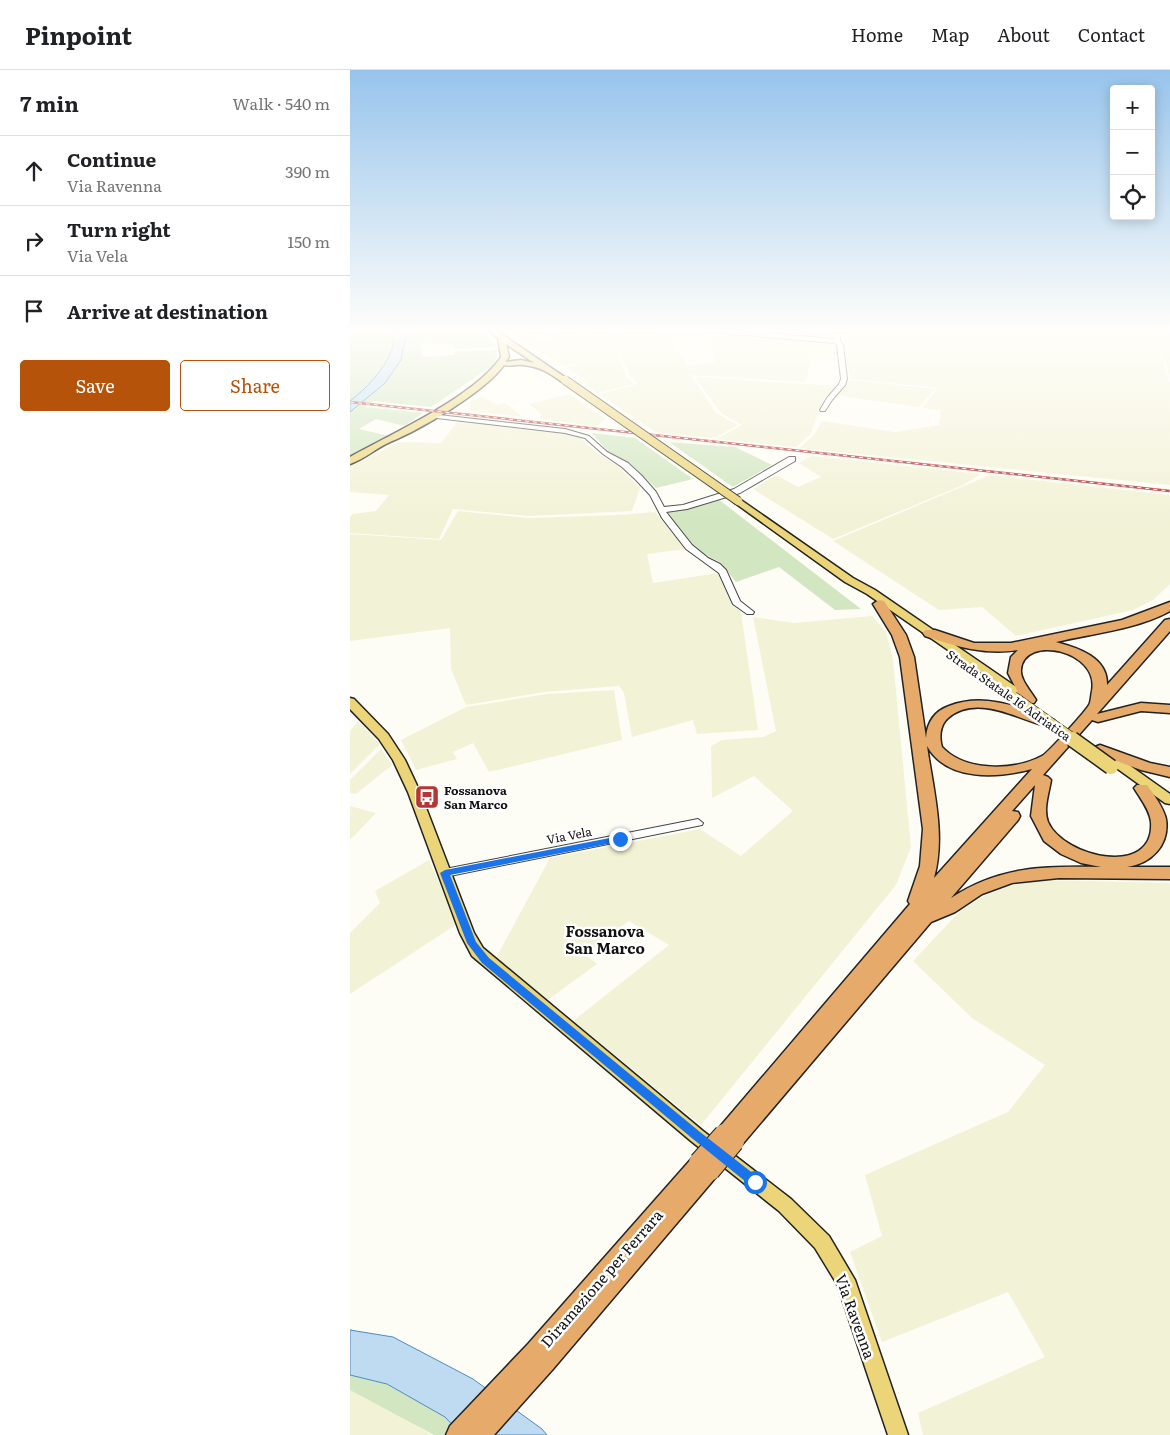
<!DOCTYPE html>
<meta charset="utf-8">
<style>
:root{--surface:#fff;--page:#f2f2f2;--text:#202124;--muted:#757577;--line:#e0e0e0;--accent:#b45309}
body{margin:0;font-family:Literata,serif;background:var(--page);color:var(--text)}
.controls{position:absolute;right:15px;top:15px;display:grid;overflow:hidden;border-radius:5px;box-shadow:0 2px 12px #0003}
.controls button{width:45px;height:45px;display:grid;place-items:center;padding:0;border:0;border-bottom:1px solid var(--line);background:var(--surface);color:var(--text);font:25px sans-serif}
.stop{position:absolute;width:15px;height:15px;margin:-11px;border:4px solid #1a73e8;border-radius:50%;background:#fff}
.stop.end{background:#1a73e8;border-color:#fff;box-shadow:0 1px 5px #0008}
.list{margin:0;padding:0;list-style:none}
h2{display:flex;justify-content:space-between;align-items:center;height:65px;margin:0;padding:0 20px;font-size:21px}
h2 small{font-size:16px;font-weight:400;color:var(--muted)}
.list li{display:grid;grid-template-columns:32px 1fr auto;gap:15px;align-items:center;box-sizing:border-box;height:70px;padding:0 20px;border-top:1px solid var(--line)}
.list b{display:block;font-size:19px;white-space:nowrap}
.list p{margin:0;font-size:16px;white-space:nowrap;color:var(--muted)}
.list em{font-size:16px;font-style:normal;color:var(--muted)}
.actions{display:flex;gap:10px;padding:15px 20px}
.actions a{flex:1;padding:11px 0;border:1px solid var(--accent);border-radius:5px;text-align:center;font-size:18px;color:var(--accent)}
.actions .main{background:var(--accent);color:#fff}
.icon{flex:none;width:28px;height:28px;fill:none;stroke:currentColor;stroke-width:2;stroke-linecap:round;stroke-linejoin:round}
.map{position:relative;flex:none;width:820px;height:1365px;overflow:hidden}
header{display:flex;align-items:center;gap:30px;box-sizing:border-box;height:70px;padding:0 25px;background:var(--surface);border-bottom:1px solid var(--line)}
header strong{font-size:24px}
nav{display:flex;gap:28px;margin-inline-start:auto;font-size:18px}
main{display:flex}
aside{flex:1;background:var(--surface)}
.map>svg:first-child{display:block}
.farmland{fill:#f2f2d7}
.green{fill:#d2e6c1}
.water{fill:#bedbf1;stroke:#4c8cc1}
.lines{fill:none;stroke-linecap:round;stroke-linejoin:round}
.minor-casing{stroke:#444;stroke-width:2}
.major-casing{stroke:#222;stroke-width:3}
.highway-casing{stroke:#222;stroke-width:3}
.minor{fill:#fff;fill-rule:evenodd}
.major{fill:#ebd578;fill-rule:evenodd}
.highway{fill:#e6aa6b;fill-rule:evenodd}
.rail-casing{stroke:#b43635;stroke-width:2.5}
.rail{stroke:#fff;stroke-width:1;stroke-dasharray:4;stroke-linecap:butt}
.major-bridge-far2-casing{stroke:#222;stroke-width:10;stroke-linecap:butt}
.major-bridge-far1-casing{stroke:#222;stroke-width:12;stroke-linecap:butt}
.major-bridge-casing{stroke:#222;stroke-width:17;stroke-linecap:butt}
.highway-bridge-casing{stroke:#222;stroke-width:24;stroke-linecap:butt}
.major-bridge-far2{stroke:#ebd578;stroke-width:8}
.major-bridge-far1{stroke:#ebd578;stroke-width:11}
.major-bridge{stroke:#ebd578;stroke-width:14}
.highway-bridge{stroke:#e6aa6b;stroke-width:22}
.route{fill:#1a73e8}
.labels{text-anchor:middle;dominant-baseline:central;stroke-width:5;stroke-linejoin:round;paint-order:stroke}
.street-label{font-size:12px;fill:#111;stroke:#fff}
.poi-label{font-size:12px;font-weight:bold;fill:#111;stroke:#fff;text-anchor:start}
.quarter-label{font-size:15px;font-weight:bold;fill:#111;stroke:#fff}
.near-street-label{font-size:15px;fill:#111;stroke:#fff}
</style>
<header>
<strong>Pinpoint</strong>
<nav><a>Home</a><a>Map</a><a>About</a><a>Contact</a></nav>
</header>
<main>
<aside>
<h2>7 min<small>Walk · 540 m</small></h2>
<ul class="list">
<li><svg class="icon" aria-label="ahead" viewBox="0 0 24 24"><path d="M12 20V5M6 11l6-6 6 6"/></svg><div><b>Continue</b><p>Via Ravenna</p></div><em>390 m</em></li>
<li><svg class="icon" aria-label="right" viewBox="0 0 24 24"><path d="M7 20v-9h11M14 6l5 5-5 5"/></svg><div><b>Turn right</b><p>Via Vela</p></div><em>150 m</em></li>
<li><svg class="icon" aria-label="arrive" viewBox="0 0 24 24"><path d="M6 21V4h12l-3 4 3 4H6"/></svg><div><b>Arrive at destination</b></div></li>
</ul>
<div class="actions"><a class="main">Save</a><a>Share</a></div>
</aside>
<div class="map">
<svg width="820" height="1365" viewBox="0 0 820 1365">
<rect width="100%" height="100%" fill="#fefdf5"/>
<path class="farmland" d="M 153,259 L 184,259 L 187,268 L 213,266 L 213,259 L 253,259 L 255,266 L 286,265 L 287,260 L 318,262 L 337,296 L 365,292 L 359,266 L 378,267 L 381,263 L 481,272 L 486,275 L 487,290 L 462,289 L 455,312 L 341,305 L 366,343 L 388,355 L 364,368 L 307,363 L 249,324 L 288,314 L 279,305 L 270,284 L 268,285 L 276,306 L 284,314 L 247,323 L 236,314 L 231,307 L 216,297 L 247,289 L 214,296 Z
M 491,259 L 803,259 L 820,314 L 820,415 L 449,378 L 464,365 L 472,351 L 545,362 L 589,355 L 591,340 L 572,338 L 588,318 L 500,309 Z
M 805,259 L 820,259 L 820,307 Z
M 345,307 L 488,316 L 474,328 L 460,365 L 446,377 L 367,369 L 392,355 L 371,343 Z
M 499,310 L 585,319 L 569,337 L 485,325 Z
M 220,324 L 255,349 L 247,356 L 190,349 L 192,344 L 179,334 Z
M 132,327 L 148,335 L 155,333 L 173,347 L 121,341 L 120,331 Z
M 108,351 L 216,363 L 229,367 L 246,382 L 268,396 L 290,418 L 282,441 L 179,446 L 103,439 L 89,469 L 0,463 L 0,447 L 3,444 L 26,441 L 39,425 L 0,422 L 0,396 L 49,372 L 91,373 Z
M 461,386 L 631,404 L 613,415 L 483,469 L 403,419 L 426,405 L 448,417 L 471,407 L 449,393 Z
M 640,405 L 820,425 L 820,514 L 803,530 L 783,540 L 666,566 L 632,537 L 589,540 L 483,471 Z
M 108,441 L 179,448 L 269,445 L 305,442 L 336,479 L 297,484 L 303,513 L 368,503 L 383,534 L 391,542 L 408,660 L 347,664 L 343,650 L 282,667 L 274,623 L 269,616 L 194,622 L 116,635 L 101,599 L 100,558 L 0,571 L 0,464 L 91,470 Z
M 522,546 L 536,562 L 543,590 L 561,777 L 546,815 L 351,1055 L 223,951 L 319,875 L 279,851 L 235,884 L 247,894 L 196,931 L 146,888 L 200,788 L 350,759 L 391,786 L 443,741 L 404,706 L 362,728 L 361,676 L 372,670 L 413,667 L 426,661 L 403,547 L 444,553 Z
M 264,620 L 272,670 L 139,702 L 123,673 L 103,682 L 107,689 L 66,700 L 51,670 L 116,637 L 197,624 Z
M 8,651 L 30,674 L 0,704 L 0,661 Z
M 31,679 L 42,695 L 6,724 L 0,723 L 0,710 Z
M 0,736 L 26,743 L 0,770 Z
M 79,790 L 107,854 L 0,924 L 0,863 L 30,833 L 25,821 Z
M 687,810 L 820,813 L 820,1365 L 573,1365 L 568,1343 L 695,1287 L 658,1222 L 532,1272 L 500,1182 L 532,1166 L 515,1105 L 658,1042 L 695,995 L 622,948 L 563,891 L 611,840 L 632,827 L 655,817 Z
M 0,1320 L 7,1321 L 82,1365 L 0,1365 Z"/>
<path class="green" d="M 0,259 L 130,259 L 146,277 L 105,279 L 103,274 L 71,273 L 72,287 L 104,285 L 106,281 L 146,280 L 147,287 L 142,296 L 81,337 L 23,331 L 15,337 L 73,343 L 54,356 L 26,349 L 9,359 L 39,366 L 29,374 L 0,388 Z
M 242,363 L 285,368 L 343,409 L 306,418 L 280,393 L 260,384 Z
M 319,372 L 385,377 L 422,395 L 383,417 Z
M 368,429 L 511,539 L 485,540 L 429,497 L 386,512 L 370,492 L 355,485 L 342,475 L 317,442 L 324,442 Z
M 0,1259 L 69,1280 L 160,1341 L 180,1365 L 84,1365 L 0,1320 Z"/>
<path class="water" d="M 43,259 L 57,259 L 51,290 L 35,313 L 0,342 L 0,331 C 16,319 35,299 42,279 C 44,273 43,266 43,259 Z
M 0,1260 L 43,1267 L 123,1309 L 192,1359 L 197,1365 L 112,1365 L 95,1347 L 37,1314 L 0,1305 Z"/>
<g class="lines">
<defs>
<path id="minor" d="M 299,259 L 371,259 L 484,269 L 484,259 L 490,259 L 490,271 L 493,275 L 497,309 L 495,315 L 482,330 L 475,341 L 471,341 L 470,340 L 477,328 L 489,314 L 491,309 L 487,275 L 485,273 L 370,263 L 302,261 Z
M 80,344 L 215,359 L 239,366 L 257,382 L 278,393 L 292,406 L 306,422 L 314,437 L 333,435 L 384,419 L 439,387 L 445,387 L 445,391 L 390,423 L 337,439 L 316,442 L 342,475 L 358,488 L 370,494 L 376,500 L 390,531 L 404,542 L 403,544 L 397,544 L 383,534 L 369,503 L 336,479 L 312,448 L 300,425 L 286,410 L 272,397 L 253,384 L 235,368 L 215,363 L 78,347 L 77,346 Z
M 348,749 L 353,753 L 352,755 L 95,807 L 91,806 L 89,803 L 91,800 L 95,799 Z"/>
<path id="major" d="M 136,259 L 144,259 L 219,310 L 212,312 C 198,302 190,297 173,295 C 166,294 160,297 154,295 C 136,321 70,360 40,372 C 26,378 15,389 0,394 L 0,387 C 43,363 124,327 151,287 L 148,268 ZM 156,274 L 184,293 L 171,290 L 155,292 L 159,287 Z
M 388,428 L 503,508 L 525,520 L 685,630 L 683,633 L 675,633 L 517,524 L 495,512 L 385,433 L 385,429 Z
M 0,628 L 4,629 L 38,664 L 55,690 L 70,722 L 124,863 L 133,878 L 353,1061 L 441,1129 L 479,1166 L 505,1210 L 558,1365 L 538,1365 L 487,1214 L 465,1178 L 429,1141 L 341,1071 L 122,886 L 110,863 L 58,722 L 43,690 L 29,669 L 0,639 Z
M 751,677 L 755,678 L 820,724 L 820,734 L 815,733 L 747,684 L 745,681 L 747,678 Z"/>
<path id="highway" d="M 529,530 L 534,531 L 556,565 L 564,587 L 576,668 C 577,652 585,641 599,636 C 635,622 670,638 704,650 L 706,653 L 704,656 L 699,657 C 669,650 628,623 598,648 C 590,655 589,667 592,677 C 615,702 664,701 692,686 C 697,684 736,641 739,635 C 741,632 741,625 742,621 C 750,580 673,564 671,600 C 670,610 681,621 686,630 L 684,633 L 674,633 L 672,630 L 658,603 L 661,587 L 668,580 C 635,585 607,577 575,566 L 573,563 L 575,560 L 585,560 L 624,573 L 661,573 L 772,550 L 820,532 L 820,541 C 785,560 744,563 706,572 C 728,578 758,587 757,615 L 815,550 L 820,549 L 820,561 L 747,644 L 791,633 L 820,635 L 820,643 L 791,641 L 748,652 L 742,650 L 693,705 L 698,707 L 701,710 C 699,723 693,739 698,752 C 714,788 805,808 801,752 C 800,740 790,728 784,718 L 787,715 L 797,715 C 804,725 813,737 816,749 C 820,775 801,794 777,797 L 820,797 L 820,809 L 709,808 L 662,813 L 632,824 L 605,842 L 581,852 L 390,1077 L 383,1080 L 368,1071 L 365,1065 L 368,1059 L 560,834 L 558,831 L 570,796 L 573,759 L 550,587 L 542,565 L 523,534 ZM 577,676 C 597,712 648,708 682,699 L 584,808 C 596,765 583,719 577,676 ZM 685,715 L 681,746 L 694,771 L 711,784 L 731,793 L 751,797 C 694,796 650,796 601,828 L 668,750 L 670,746 L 668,742 L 662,741 Z
M 750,675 L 800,693 L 820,697 L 820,707 L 791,700 L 745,683 L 743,680 L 745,677 Z
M 350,1084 L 366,1093 L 370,1100 L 366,1107 L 203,1299 L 144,1365 L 96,1365 L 100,1356 L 178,1274 L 343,1087 Z"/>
</defs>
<use href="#minor" class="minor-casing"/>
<use href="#major" class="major-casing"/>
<use href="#highway" class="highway-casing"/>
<use href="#minor" class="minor"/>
<use href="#major" class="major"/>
<use href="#highway" class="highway"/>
<defs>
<path id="rail" d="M 0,332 L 820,421"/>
</defs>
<use href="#rail" class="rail-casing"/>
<use href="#rail" class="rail"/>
<defs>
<path id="major-bridge-far2" d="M 215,310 L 388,431"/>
<path id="major-bridge-far1" d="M 663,627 L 724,670"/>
<path id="major-bridge" d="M 722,669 L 761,697"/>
<path id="highway-bridge" d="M 350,1093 L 375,1065
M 359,1100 L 383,1071"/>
</defs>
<use href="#major-bridge-far2" class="major-bridge-far2-casing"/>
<use href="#major-bridge-far1" class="major-bridge-far1-casing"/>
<use href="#major-bridge" class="major-bridge-casing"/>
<use href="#highway-bridge" class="highway-bridge-casing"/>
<use href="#major-bridge-far2" class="major-bridge-far2"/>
<use href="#major-bridge-far1" class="major-bridge-far1"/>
<use href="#major-bridge" class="major-bridge"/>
<use href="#highway-bridge" class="highway-bridge"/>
</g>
<linearGradient id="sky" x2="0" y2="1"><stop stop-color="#97c4ec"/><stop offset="0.58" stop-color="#fffefa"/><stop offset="1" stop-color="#fffefa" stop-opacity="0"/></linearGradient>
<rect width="820" height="450" fill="url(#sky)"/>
<path class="route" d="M 270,766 L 274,769 L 273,771 L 100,805 L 126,872 L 139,888 L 350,1062 L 409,1108 L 411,1112 L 409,1116 L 401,1116 L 343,1069 L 132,893 L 117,873 L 90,803 L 95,800 Z"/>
<defs>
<symbol id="bus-square" viewBox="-11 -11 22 22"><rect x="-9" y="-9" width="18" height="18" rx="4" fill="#b43635" stroke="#fff"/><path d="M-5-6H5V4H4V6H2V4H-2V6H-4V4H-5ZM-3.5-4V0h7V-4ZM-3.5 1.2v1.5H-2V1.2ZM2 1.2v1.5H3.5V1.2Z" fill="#fff"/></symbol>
</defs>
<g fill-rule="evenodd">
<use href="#bus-square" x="63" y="713" width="28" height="28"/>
</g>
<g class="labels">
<g class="street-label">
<text transform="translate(659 625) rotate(35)">Strada Statale 16 Adriatica</text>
<text transform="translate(219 765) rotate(-11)">Via Vela</text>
</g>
<g class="poi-label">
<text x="94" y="720">Fossanova<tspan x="94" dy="14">San Marco</tspan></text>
</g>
<g class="quarter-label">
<text x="255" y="860">Fossanova<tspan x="255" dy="17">San Marco</tspan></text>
</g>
<g class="near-street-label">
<text transform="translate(251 1208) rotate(-49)">Diramazione per Ferrara</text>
<text transform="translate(506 1246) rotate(70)">Via Ravenna</text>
</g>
</g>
</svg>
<div class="controls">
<button>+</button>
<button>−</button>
<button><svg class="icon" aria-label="locate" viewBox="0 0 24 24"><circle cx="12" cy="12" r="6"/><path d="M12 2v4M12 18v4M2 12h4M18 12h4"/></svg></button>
</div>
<div class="stop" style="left:405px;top:1112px"></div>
<div class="stop end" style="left:270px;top:769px"></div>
</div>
</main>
